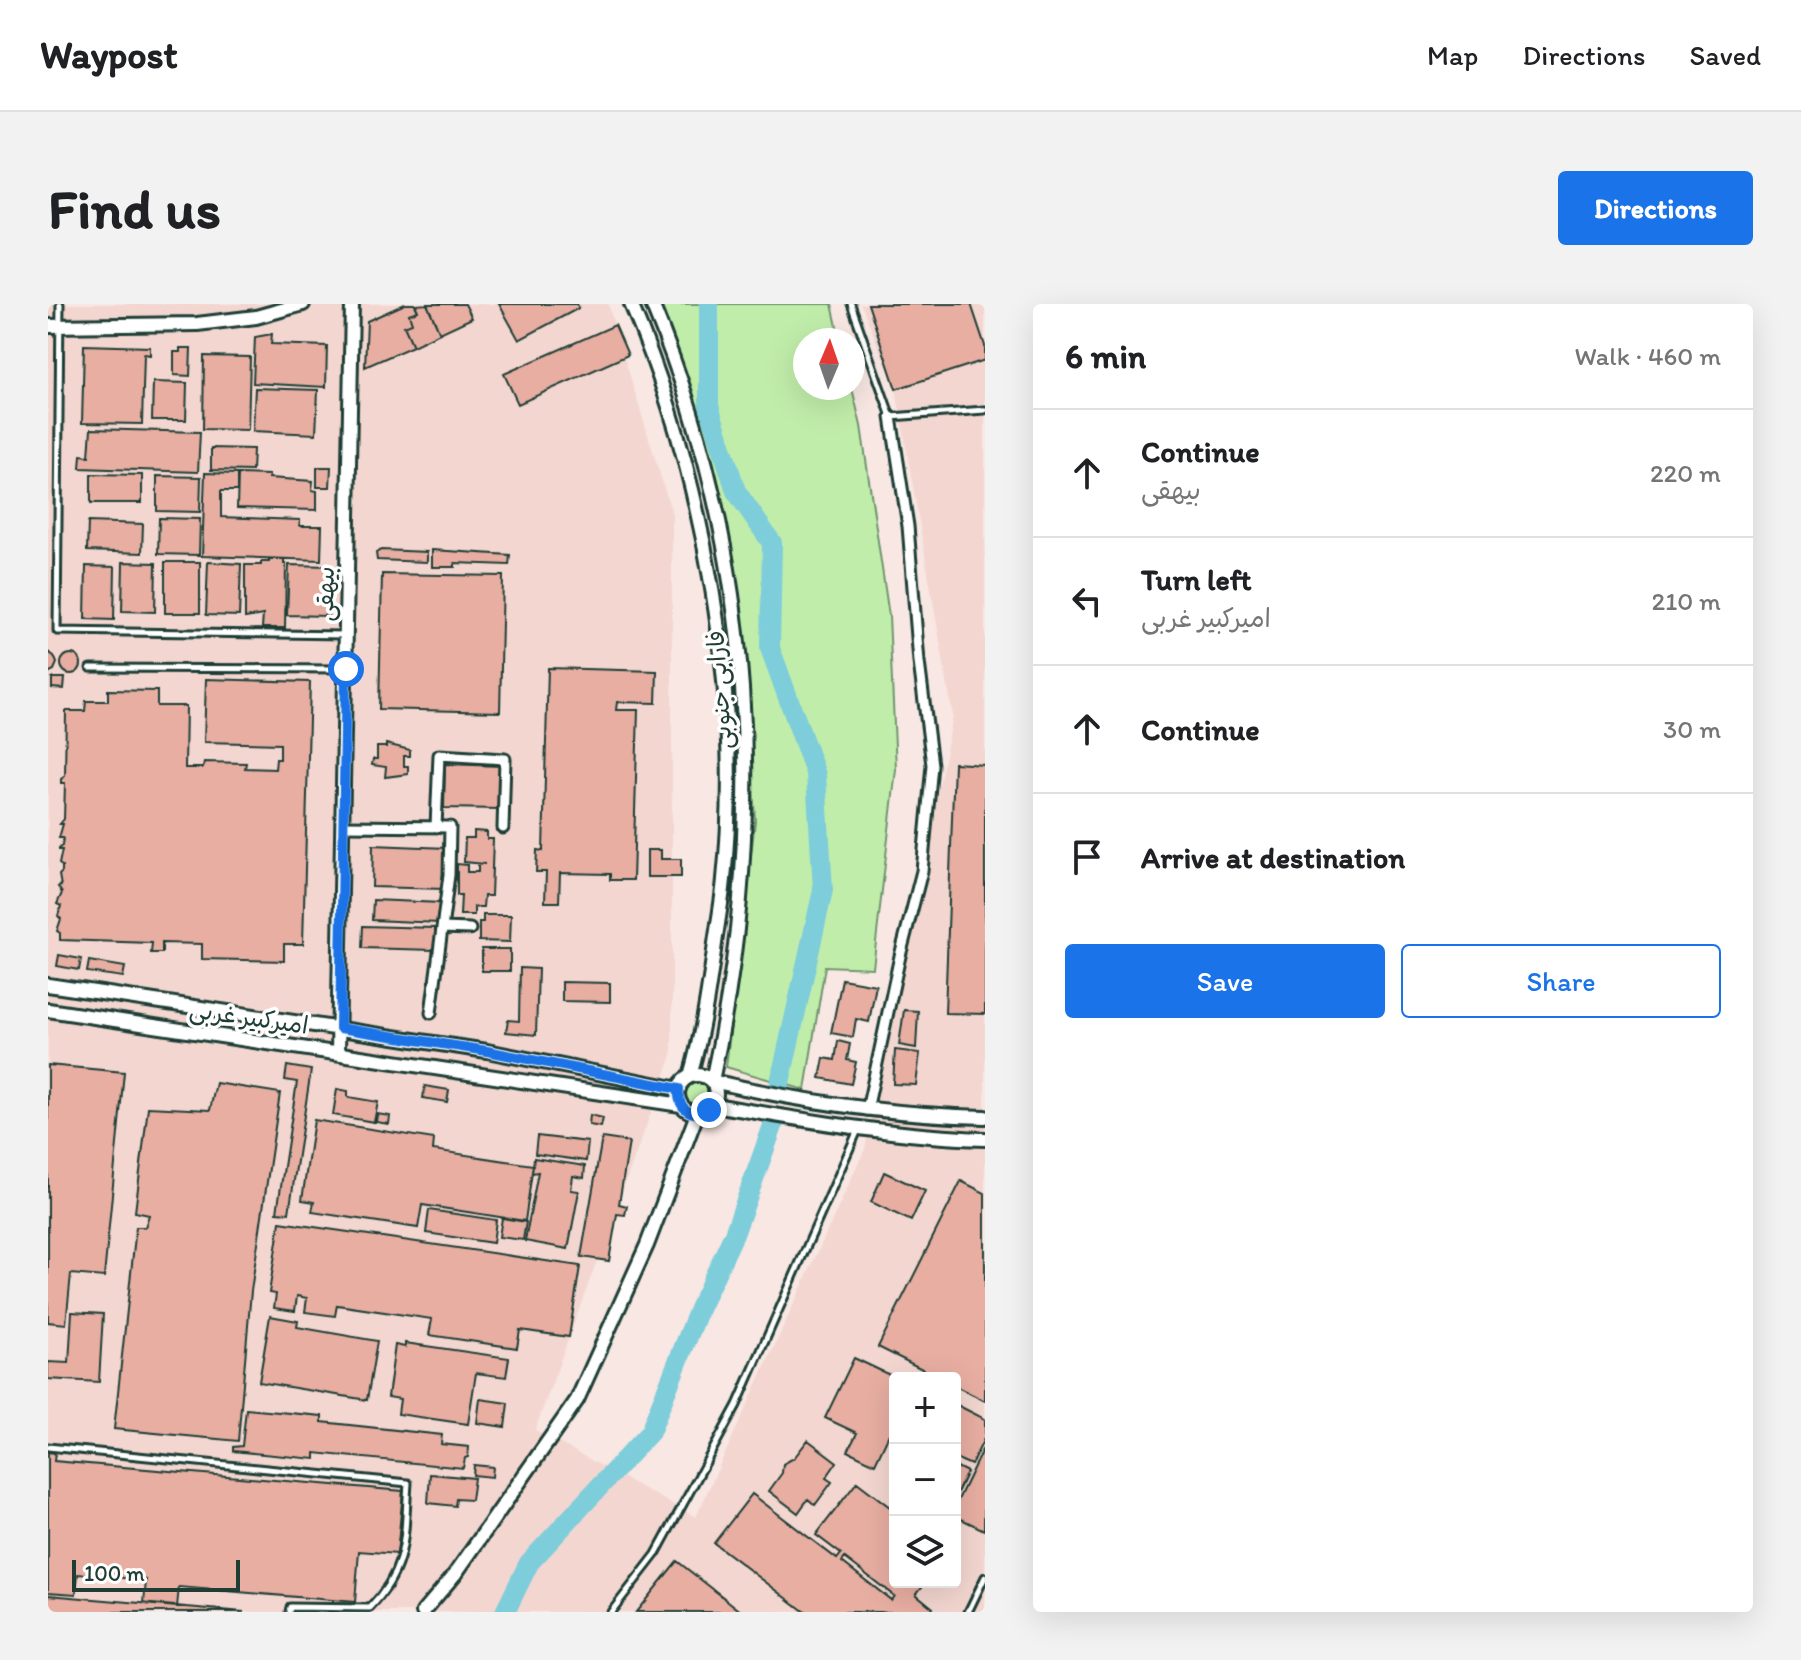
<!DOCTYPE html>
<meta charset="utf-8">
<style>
:root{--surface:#fff;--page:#f2f2f2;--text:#202124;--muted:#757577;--line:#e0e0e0;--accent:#1a73e8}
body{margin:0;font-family:Itim,"Playpen Sans Arabic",sans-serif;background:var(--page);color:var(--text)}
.controls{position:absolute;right:24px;bottom:24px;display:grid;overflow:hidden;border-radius:8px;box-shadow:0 8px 32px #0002}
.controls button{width:72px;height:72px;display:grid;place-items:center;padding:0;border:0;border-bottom:2px solid var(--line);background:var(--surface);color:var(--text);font:40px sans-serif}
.compass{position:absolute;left:745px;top:24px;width:72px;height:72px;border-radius:50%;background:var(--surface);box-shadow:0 8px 32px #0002;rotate:2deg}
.scale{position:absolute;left:24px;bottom:20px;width:168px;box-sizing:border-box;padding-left:8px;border:4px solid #1f3d34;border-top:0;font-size:22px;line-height:28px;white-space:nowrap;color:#1f3d34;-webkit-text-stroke:6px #fff;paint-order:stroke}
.stop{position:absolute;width:24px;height:24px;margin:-18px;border:6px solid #1a73e8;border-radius:50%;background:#fff}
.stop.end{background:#1a73e8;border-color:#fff;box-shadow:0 2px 8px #0008}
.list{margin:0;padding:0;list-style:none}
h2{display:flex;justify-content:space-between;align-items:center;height:104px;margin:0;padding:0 32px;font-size:34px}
h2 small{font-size:26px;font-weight:400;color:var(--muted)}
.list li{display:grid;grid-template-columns:52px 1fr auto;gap:24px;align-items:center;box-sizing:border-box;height:128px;padding:0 32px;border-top:2px solid var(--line)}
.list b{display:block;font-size:30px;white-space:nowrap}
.list p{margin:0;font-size:26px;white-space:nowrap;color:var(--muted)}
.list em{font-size:26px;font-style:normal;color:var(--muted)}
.actions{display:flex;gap:16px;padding:24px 32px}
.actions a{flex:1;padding:18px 0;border:2px solid var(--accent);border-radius:8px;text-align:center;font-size:28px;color:var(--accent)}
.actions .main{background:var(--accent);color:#fff}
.icon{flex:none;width:44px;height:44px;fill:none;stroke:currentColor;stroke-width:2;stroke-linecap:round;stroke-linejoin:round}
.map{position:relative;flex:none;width:937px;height:1308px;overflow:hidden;border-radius:8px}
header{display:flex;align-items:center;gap:48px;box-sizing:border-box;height:112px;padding:0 40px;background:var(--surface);border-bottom:2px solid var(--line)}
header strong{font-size:38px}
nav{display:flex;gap:44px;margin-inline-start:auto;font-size:28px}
.intro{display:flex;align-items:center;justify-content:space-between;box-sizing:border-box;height:192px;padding:0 48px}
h1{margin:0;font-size:56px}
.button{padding:20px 36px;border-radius:8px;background:var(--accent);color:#fff;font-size:28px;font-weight:700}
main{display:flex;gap:48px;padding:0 48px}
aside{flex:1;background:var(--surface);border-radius:8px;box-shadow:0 8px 32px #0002}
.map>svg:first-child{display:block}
.built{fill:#f3d6d0;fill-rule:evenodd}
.green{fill:#c1edaa;stroke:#70956f;stroke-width:2}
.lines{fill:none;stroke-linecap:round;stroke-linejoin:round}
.river{stroke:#7ecddb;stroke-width:20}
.building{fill:#e8aea2;stroke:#1f3d34;stroke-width:2;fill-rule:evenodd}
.service-casing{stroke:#1f3d34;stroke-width:11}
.minor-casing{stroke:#1f3d34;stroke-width:15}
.tertiary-casing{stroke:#1f3d34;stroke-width:18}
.service{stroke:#fff;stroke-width:5}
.minor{stroke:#fff;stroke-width:9}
.tertiary{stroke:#fff;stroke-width:12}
.route{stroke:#1a73e8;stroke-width:10}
.labels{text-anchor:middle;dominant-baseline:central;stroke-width:7;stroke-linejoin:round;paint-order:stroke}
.street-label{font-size:24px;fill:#1f3d34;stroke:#fff}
</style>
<header>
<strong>Waypost</strong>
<nav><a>Map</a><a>Directions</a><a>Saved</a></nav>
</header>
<div class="intro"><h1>Find us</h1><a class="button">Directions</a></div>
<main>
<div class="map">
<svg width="937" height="1308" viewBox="0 0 937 1308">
<rect width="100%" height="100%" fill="#f8e7e3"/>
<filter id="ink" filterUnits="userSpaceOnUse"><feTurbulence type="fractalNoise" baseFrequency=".0125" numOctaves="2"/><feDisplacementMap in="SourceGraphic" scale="16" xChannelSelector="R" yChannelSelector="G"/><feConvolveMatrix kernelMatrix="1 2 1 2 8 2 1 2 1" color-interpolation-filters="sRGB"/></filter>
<g filter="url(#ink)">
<path class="built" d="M 0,0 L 560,0 L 624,210 L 624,751 L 487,1126 L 648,1213 L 817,845 L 905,412 L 848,85 L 813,0 L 937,0 L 937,1308 L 0,1308 ZM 847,1074 L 907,1074 L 907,1278 L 847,1278 Z"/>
<path class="green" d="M 611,0 L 784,0 L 792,36 L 757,36 L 757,84 L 804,84 L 813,122 L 841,312 L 848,465 L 825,664 L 777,662 L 757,786 L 678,763 L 707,517 L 700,391 L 687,268 L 657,139 Z
M637 791a14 14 0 1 1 28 0a14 14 0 1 1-28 0Z"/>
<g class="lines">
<path class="river" d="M 661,0 L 661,102 L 688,187 L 724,239 L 722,344 L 768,471 L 775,586 L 731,783
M 457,1308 L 481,1259 L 602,1128 L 651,1005 L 686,930 L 726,819"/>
</g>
<path class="building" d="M 357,0 L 367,0 L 370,7 L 361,10 L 364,19 L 356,22 L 365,42 L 317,63 L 319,17 Z
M 379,0 L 392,29 L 365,42 L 356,22 L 364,19 L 361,10 L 370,7 L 367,1 Z
M 379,0 L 417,0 L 424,14 L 392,29 Z
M 451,0 L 529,0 L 531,4 L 471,36 Z
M 820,0 L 923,0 L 937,42 L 937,56 L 848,85 Z
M 567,21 L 580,51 L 470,100 L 456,70 Z
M 224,30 L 223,40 L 279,42 L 278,83 L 205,79 L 207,33 Z
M 36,41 L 102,43 L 102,51 L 96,50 L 94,120 L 34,119 Z
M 132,44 L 143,44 L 142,72 L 126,71 L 126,48 L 132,48 Z
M 156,52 L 202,53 L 200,126 L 155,125 Z
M 105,78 L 139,79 L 138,116 L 104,116 Z
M 207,84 L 270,86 L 268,130 L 205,127 Z
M 43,125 L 152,128 L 150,168 L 32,164 L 33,151 L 41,152 Z
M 163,144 L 205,145 L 204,167 L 163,166 Z
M 269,163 L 283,163 L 282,183 L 269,183 Z
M 157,169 L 189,170 L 189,187 L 173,187 L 173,213 L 252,216 L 252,222 L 274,222 L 273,256 L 154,252 Z
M 43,170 L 94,171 L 94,199 L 43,199 Z
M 190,170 L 221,171 L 221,174 L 265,177 L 264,186 L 269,187 L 269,206 L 189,204 Z
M 109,172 L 153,173 L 152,208 L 109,207 Z
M 111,214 L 152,215 L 151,251 L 110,250 Z
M 40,218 L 95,220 L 94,249 L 39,247 Z
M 333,246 L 379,248 L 379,258 L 329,256 L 328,249 Z
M 384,246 L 462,251 L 461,261 L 407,259 L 407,263 L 384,263 Z
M 221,255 L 236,255 L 236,260 L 238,260 L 237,324 L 214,324 L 215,311 L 197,314 L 197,261 L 213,261 L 213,258 L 221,258 Z
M 75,258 L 108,259 L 107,308 L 74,307 Z
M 117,258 L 152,258 L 152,309 L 117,309 Z
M 160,258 L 193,260 L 191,312 L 158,311 Z
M 241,261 L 282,262 L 280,312 L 239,311 Z
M 38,262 L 67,263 L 66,316 L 37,315 Z
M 334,270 L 455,272 L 452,408 L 331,405 Z
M 0,348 L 6,352 L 9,359 L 6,366 L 0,369 Z
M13 360a10 10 0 1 1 20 0a10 10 0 1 1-20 0Z
M 500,364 L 609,367 L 608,399 L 569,398 L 568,406 L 590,406 L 585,576 L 562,576 L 562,570 L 512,569 L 511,598 L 497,598 L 498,568 L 488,568 L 489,546 L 495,547 Z
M 4,374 L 17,374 L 16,385 L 4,384 Z
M 158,375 L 262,378 L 255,640 L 236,640 L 236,657 L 154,655 L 154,640 L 114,639 L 114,649 L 103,649 L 104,639 L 12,636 L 12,629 L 9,627 L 13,615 L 10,612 L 13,602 L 9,600 L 14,589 L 10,583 L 13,582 L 11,571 L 14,568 L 14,562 L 11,560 L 14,546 L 11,546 L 11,544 L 14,542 L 15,534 L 11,534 L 15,520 L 12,520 L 16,515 L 17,479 L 13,479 L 13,475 L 17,472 L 18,407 L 37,407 L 38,397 L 60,397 L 60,386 L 109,387 L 109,402 L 138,402 L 137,464 L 155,464 L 156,458 L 198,459 L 197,464 L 227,465 L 228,455 L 232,455 L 232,440 L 156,438 Z
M 338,440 L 362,446 L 362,452 L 356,452 L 356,462 L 360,462 L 360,470 L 337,473 L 338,463 L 324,461 L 325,455 L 329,455 L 329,443 L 338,443 Z
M 906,459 L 937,461 L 937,710 L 897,709 Z
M 397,460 L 453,462 L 452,505 L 396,504 Z
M 426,527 L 439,528 L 439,535 L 445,535 L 443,592 L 436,592 L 435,603 L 426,603 L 426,611 L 412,611 L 413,591 L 409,591 L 409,560 L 419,561 L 419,568 L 430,568 L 430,560 L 437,560 L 416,558 L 417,534 L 426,534 Z
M 325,541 L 399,544 L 397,585 L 324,583 Z
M 599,546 L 613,546 L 613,555 L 633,555 L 633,573 L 599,573 Z
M 325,596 L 393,599 L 392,619 L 324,616 Z
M 435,611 L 463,611 L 462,638 L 431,637 L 431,618 L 435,618 Z
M 315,622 L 387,624 L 387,646 L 314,644 Z
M 434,645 L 462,645 L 462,667 L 434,667 Z
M 11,651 L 33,655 L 31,666 L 9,662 Z
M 41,657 L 77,663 L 75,673 L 39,668 Z
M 472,664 L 490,665 L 488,731 L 458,728 L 460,716 L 471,717 Z
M 794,675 L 828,681 L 821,718 L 808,715 L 805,733 L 783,729 Z
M 514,678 L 562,679 L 562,698 L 514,697 Z
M 856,706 L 870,707 L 868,744 L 851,741 Z
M 790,737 L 802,740 L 799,756 L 808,758 L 803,780 L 772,774 L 776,754 L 787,756 Z
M 847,746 L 872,749 L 868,781 L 845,780 Z
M 0,761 L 76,768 L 56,973 L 23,970 L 18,1020 L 0,1018 Z
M 239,762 L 263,766 L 241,909 L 229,908 L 249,778 L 237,776 Z
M 168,779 L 232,789 L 203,987 L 190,1137 L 66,1125 L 88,923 L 97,923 L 101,911 L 87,908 L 100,803 L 162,806 Z
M 377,782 L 401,786 L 399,798 L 375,794 Z
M 289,785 L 300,787 L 300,793 L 330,798 L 326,818 L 285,811 Z
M 329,810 L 342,812 L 341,820 L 328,818 Z
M 542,811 L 555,814 L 553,823 L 541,821 Z
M 266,816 L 386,835 L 385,846 L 485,861 L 477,917 L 374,901 L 370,924 L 264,908 L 266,898 L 254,896 Z
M 489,832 L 540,838 L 538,857 L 487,850 Z
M 554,834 L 581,838 L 571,900 L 579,902 L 577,911 L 569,910 L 561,957 L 533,953 Z
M 486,854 L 537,862 L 536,874 L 525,872 L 523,886 L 531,887 L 520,945 L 477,937 L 490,868 L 484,869 Z
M 836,868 L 877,887 L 863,917 L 823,898 Z
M 913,877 L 937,889 L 937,1097 L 907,1082 L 907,1074 L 892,1074 L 830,1043 Z
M 381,906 L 448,916 L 445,939 L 378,929 Z
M 454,914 L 478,918 L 475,936 L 451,933 Z
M 232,918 L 532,962 L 521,1033 L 472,1026 L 469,1044 L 381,1031 L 384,1015 L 289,1001 L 287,1012 L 257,1008 L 259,994 L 249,992 L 247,1007 L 226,1004 L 228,990 L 221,989 Z
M 24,1008 L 55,1010 L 51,1078 L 0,1075 L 0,1058 L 21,1059 Z
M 222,1012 L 250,1017 L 249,1023 L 329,1037 L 319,1096 L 211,1078 Z
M 357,1039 L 461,1054 L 458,1073 L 428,1069 L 420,1120 L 350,1110 L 352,1095 L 340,1093 L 347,1041 L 357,1043 Z
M 806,1054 L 848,1074 L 847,1133 L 841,1130 L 827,1160 L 800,1147 L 809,1129 L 777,1114 Z
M 432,1095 L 460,1099 L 457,1123 L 429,1119 Z
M 907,1100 L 937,1115 L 937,1133 L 923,1161 L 907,1154 Z
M 198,1105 L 274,1112 L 274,1118 L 394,1131 L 393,1140 L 421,1143 L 420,1153 L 417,1154 L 415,1164 L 267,1149 L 267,1155 L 185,1147 L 185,1143 L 194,1142 Z
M 760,1136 L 789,1158 L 778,1174 L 784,1178 L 767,1201 L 760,1195 L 750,1209 L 721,1187 L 734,1169 L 735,1160 L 746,1154 Z
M 934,1146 L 937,1148 L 936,1226 L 907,1212 L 907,1202 Z
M 0,1148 L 7,1149 L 6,1157 L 355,1187 L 349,1250 L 311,1247 L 307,1298 L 131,1283 L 129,1303 L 96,1300 L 98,1276 L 30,1270 L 28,1290 L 0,1288 Z
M 426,1161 L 445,1163 L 444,1173 L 425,1171 Z
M 907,1162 L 919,1168 L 907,1193 Z
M 382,1170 L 426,1174 L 423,1196 L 408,1195 L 407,1202 L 380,1199 Z
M 809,1178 L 847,1207 L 847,1278 L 878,1278 L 868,1290 L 885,1304 L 882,1308 L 757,1308 L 666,1239 L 704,1190 L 789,1255 L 793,1250 L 768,1231 ZM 797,1254 L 846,1292 L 843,1296 L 794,1258 Z
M 629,1257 L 694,1308 L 588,1308 Z
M 0,1291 L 196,1308 L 0,1308 Z"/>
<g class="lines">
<defs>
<path id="service" d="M 12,0 L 9,327 L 297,331
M 803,0 L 843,113 L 937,106
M 42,364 L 297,365
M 0,1143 L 360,1179 C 356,1232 361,1263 322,1304 L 242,1303 L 241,1308
M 563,1308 L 608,1250 L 689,1101 L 810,826
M 920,1308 L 937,1273"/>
<path id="minor" d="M 295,522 L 402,523 L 401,571 L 383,709
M 388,523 L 391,451 L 457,455 L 455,524
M 394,624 L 422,625
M 819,806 L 852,652 L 874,567 L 884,461 L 871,358 L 860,222 L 843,113"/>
<path id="tertiary" d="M 583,0 C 655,169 695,392 676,575 C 674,599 669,623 666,647 C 660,690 654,731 642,772
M 604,0 C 707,248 721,516 664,777 C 754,798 844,811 937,813
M 0,22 L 149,20 L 208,13 L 255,0
M 0,681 L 439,747 L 631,785
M 0,706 L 633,801
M 290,748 L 304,0
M630 790a19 19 0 1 1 38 0a19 19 0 1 1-38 0Z
M 666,801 C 756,816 845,832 937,835
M 375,1308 L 407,1270 L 529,1096 L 599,941 L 649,810"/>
</defs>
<use href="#service" class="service-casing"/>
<use href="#minor" class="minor-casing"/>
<use href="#tertiary" class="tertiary-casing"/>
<use href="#service" class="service"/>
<use href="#minor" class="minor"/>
<use href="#tertiary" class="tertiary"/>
</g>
</g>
<g class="lines" filter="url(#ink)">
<path class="route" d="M 298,365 L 292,724 L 439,747 L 631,785 C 629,804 643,815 661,806"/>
</g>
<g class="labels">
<g class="street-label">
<text transform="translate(277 290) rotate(-89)">بیهقی</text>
<text transform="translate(671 386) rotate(-94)">فارابی جنوبی</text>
<text transform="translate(201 713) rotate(8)">امیرکبیر غربی</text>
</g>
</g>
</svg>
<div class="controls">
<button>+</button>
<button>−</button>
<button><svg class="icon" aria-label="layers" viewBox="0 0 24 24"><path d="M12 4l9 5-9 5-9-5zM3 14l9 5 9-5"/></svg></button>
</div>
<svg class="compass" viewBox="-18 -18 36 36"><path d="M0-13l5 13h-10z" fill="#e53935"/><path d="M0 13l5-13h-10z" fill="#757577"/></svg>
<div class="scale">100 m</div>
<div class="stop" style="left:298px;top:365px"></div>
<div class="stop end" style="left:661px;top:806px"></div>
</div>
<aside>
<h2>6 min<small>Walk · 460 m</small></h2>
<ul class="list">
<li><svg class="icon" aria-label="ahead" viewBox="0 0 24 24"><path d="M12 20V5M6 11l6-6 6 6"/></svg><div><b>Continue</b><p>بیهقی</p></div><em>220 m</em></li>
<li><svg class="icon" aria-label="left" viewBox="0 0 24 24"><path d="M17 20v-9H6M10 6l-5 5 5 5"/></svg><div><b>Turn left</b><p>امیرکبیر غربی</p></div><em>210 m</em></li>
<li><svg class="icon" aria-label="ahead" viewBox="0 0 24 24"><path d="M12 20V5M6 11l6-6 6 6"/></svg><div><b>Continue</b></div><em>30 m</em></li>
<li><svg class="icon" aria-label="arrive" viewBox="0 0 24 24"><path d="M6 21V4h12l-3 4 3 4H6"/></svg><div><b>Arrive at destination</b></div></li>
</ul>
<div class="actions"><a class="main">Save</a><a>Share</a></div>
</aside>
</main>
